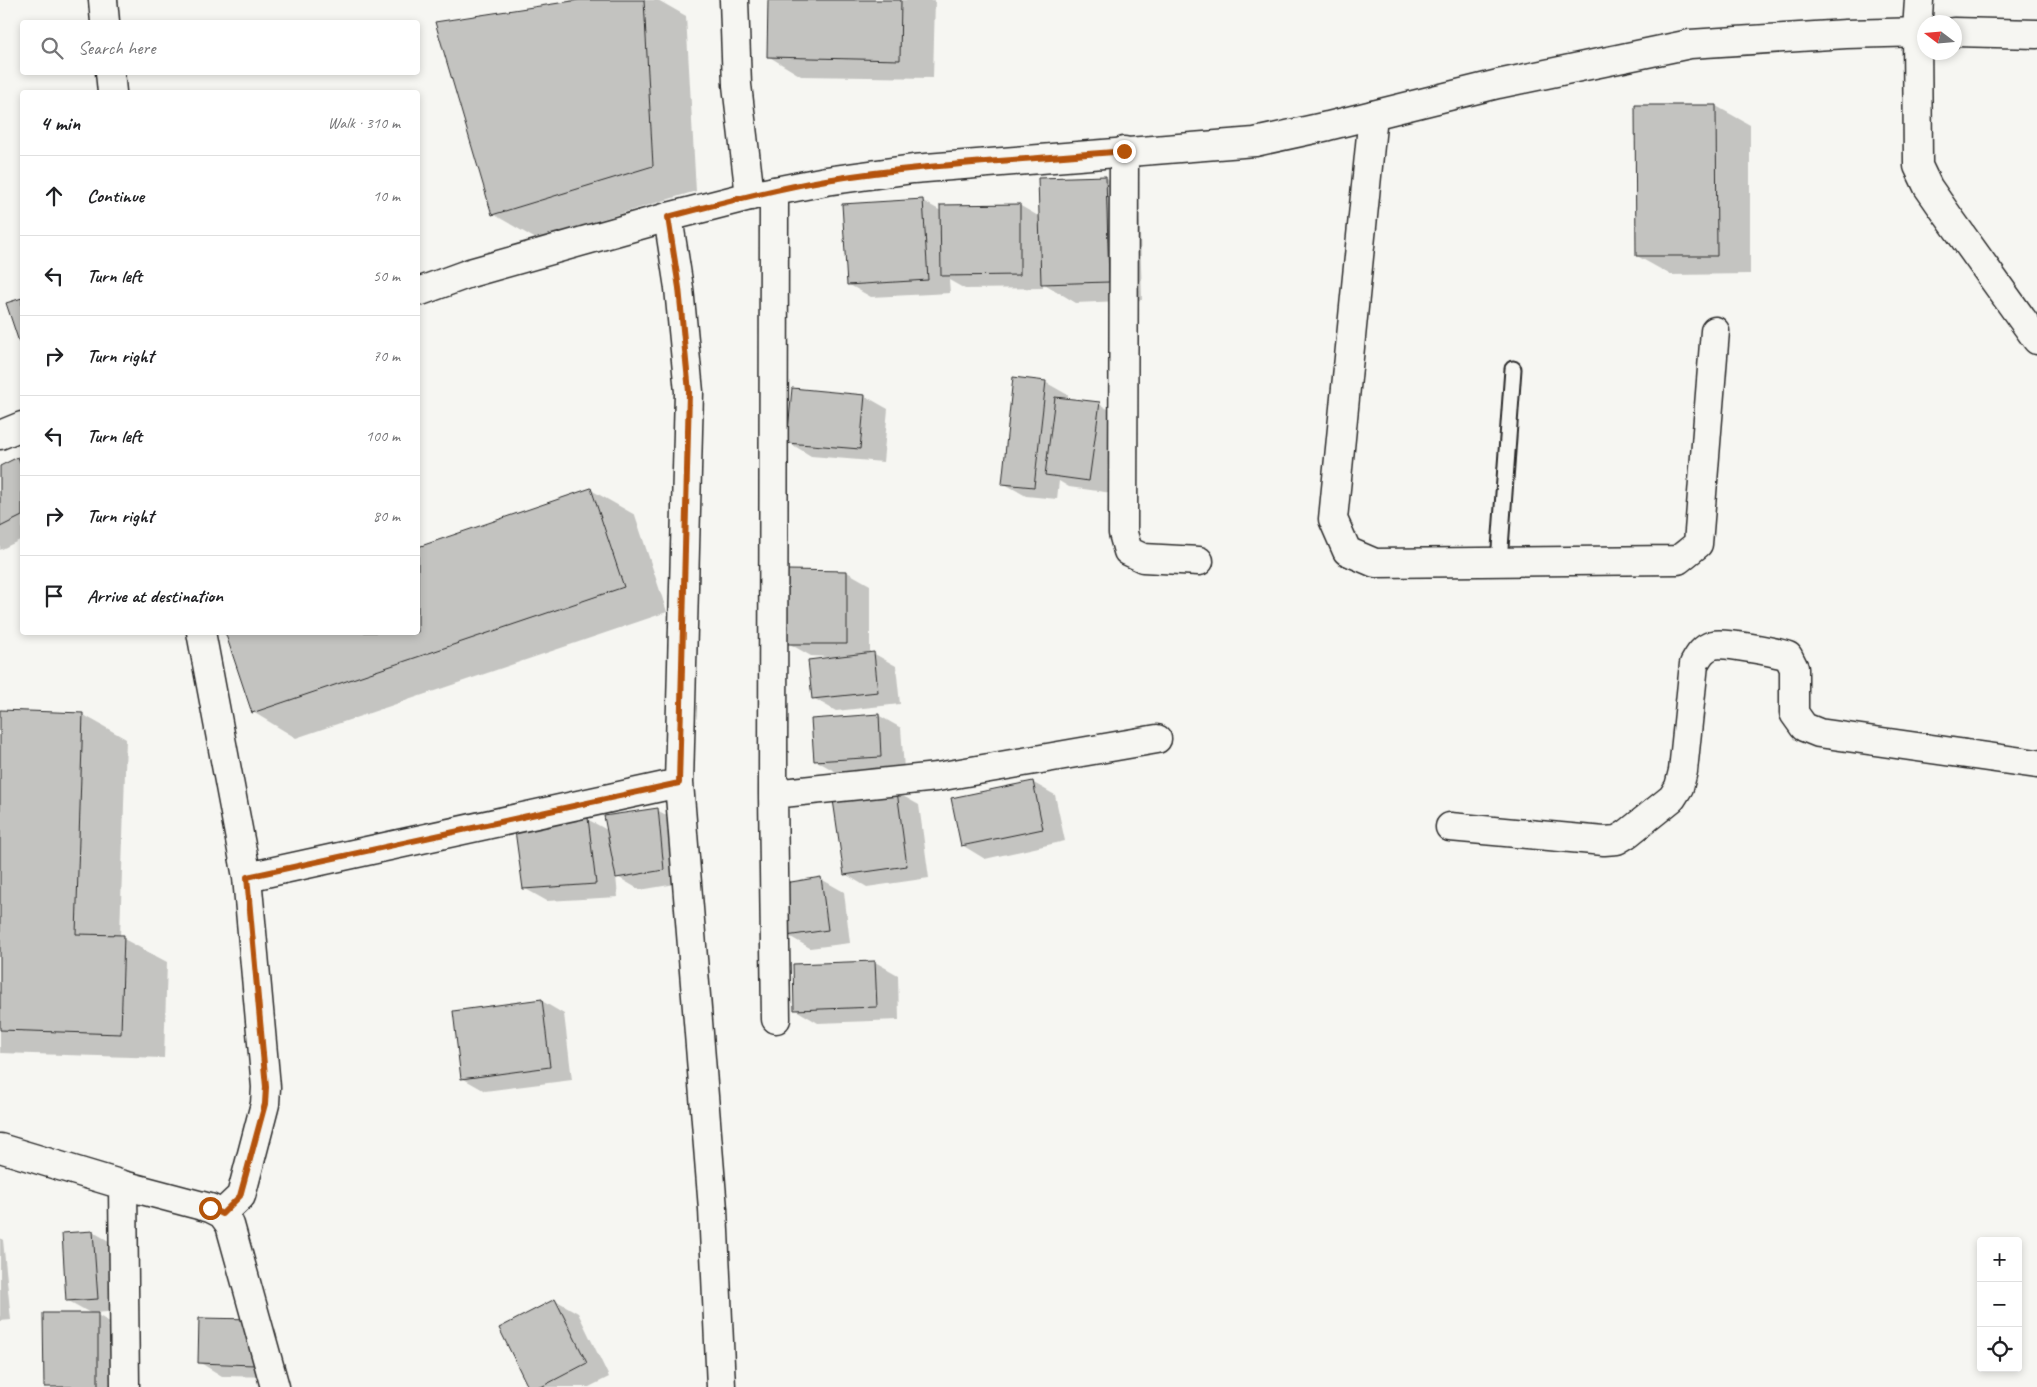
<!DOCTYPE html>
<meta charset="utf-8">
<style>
:root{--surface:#fff;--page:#f2f2f2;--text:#202124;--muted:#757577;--line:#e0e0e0}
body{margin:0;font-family:Caveat,sans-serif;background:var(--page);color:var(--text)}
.controls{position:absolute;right:15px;bottom:15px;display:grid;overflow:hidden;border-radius:5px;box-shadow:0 2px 8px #0003}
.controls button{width:45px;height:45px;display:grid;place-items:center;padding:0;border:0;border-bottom:1px solid var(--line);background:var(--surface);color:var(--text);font:25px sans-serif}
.compass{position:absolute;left:1917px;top:15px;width:45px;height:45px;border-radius:50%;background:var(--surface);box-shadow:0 2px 8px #0003;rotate:286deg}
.stop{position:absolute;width:15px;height:15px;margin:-11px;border:4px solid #b45309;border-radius:50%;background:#fff}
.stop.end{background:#b45309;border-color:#fff;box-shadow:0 1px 5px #0008}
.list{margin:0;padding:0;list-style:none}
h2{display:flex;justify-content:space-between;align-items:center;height:65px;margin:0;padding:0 20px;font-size:21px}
h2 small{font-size:16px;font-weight:400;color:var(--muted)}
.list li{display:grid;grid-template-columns:32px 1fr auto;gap:15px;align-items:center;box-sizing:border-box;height:80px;padding:0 20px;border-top:1px solid var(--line)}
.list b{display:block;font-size:19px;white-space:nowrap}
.list em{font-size:16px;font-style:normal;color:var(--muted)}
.icon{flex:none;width:28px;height:28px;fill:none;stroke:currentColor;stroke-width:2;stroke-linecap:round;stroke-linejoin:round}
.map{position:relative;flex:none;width:2037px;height:1387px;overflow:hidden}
.search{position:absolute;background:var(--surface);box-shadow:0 2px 8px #0003;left:20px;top:20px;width:400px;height:55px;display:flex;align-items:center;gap:12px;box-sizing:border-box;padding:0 18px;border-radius:5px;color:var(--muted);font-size:19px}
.panel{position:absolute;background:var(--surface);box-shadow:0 2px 8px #0003;left:20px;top:90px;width:400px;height:545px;border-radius:5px}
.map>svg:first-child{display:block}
.shadow{fill:#0003}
.building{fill:#c3c3c0;stroke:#2b2b2b}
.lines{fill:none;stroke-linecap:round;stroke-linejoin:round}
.service-casing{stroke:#2b2b2b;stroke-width:19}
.minor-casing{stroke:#2b2b2b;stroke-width:31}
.tertiary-casing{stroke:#2b2b2b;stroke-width:31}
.service{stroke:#f6f6f2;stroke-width:15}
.minor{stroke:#f6f6f2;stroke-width:28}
.tertiary{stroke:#f6f6f2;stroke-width:28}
.route{stroke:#b45309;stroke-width:6}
</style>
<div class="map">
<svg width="2037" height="1387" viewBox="0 0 2037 1387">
<rect width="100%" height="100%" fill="#f6f6f2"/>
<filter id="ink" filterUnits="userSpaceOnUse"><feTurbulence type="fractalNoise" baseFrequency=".02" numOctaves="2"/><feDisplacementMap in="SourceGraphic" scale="10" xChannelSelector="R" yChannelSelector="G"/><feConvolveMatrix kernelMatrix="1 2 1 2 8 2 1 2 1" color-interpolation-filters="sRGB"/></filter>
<g filter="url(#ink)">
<path class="shadow" d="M 569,0 L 658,0 L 686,16 L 696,191 L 536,239 L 493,214 L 573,2 Z
M 769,0 L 935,0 L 933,78 L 801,76 L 768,56 Z
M 1637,106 L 1716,106 L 1750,125 L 1750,274 L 1671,275 L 1637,256 Z
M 1105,177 L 1139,197 L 1142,300 L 1076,303 L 1043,283 L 1043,288 L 965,289 L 949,280 L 950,293 L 871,297 L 848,284 L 923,201 L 941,211 L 1019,205 L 1040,217 Z
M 22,299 L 22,347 L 7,304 Z
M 1045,382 L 1068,395 L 1067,399 L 1099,404 L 1122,417 L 1112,493 L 1069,487 L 1059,481 L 1057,499 L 1026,496 L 1003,483 Z
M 865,396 L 888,409 L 883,462 L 811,456 L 788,442 Z
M 18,458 L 22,461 L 22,539 L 0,550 L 0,467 Z
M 591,490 L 635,515 L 667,612 L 296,738 L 253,712 L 418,632 L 418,548 Z
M 847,572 L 870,585 L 870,654 L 873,653 L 896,666 L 900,704 L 836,711 L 813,698 L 829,657 L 811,656 L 788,643 Z
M 0,711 L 82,714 L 126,739 L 120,937 L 167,962 L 164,1058 L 0,1053 Z
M 878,715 L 901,728 L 904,769 L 838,773 L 815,760 Z
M 1032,782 L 1055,795 L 1065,841 L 985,859 L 962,845 Z
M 896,792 L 919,805 L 929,878 L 867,887 L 845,874 Z
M 657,810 L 680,823 L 687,882 L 640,890 L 616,876 L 618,897 L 547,901 L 524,888 L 587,819 L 609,831 Z
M 821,879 L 844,892 L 850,943 L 810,948 L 787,935 Z
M 875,962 L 898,975 L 899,1020 L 818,1023 L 796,1010 Z
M 542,1001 L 564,1014 L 572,1080 L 485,1091 L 462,1078 Z
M 93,1232 L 116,1245 L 120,1311 L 94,1313 L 120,1328 L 120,1387 L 45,1387 L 92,1314 L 67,1300 L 64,1234 Z
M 0,1238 L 3,1240 L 11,1320 L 0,1321 Z
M 555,1300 L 578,1313 L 609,1377 L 589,1387 L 530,1387 Z
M 254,1321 L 277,1334 L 276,1377 L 222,1376 L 199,1362 Z"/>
<path class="building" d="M 579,0 L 644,0 L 653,166 L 492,215 L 435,22 Z
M 768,0 L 901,0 L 900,60 L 767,57 Z
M 1635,105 L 1716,105 L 1717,256 L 1636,256 Z
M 1106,176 L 1109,282 L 1041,284 L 1038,178 Z
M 923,199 L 928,280 L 847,285 L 842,204 Z
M 1020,204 L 1020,275 L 941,276 L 940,205 Z
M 22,298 L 22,351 L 6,303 Z
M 1013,377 L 1046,381 L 1034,487 L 1002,484 Z
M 792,388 L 865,395 L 860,449 L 787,443 Z
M 1055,397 L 1100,402 L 1089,481 L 1045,475 Z
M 18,457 L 22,467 L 22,516 L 0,527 L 0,466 Z
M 591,488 L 624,587 L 252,713 L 225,632 L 418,632 L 418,547 Z
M 787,570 L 847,571 L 847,644 L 787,644 Z
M 874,652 L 878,692 L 812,699 L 808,660 Z
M 0,710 L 83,713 L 76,934 L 124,935 L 121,1034 L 0,1030 Z
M 879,714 L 881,757 L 814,761 L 811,719 Z
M 1033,781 L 1043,829 L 961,846 L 951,798 Z
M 897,791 L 907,866 L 844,875 L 833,800 Z
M 658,808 L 664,870 L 616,878 L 604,816 Z
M 588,818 L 596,884 L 523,889 L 514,823 Z
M 821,877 L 828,930 L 786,936 L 779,884 Z
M 875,961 L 877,1007 L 794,1010 L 793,964 Z
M 542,999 L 550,1067 L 461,1079 L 453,1011 Z
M 93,1231 L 98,1299 L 66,1301 L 62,1233 Z
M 555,1299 L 587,1363 L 541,1387 L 528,1387 L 499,1328 Z
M 43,1313 L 98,1313 L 98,1387 L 44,1387 Z
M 199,1318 L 255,1319 L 254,1365 L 198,1363 Z"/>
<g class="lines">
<defs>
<path id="service" d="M 1499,562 L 1513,369"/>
<path id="minor" d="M 103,0 L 105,22
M 734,0 L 737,85 L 750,196
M 1919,0 L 1917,31 L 1918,166 L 1928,187 L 1946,213 L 2037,340
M 110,72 L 112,92
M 1373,115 L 1333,519 L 1347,551 L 1375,563 L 1678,560 L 1698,544 L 1715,331
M 1124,151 L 1123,533 L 1128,551 L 1143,558 L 1199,561
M 774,191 L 773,794 L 776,1019
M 668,217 L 679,288 L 689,392 L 679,783 L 713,1209 L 721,1387
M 201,632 L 247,877 L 266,1087 L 265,1104 L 241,1196 L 222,1214
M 773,794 L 937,777 L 1157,739
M 1450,827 L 1604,841 L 1617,840 L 1627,834 L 1672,798 L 1679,787 L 1683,771 L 1694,664 C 1699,655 1703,648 1713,645 C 1724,642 1776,652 1788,656 L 1794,668 L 1794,713 L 1804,727 L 1819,733 L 2037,764
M 247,877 L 679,783
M 0,1148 L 123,1185 L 210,1208 L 222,1214 L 230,1225 L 275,1387
M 123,1185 L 125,1387"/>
<path id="tertiary" d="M 1954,32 L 2037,34
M 418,292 L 470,273 L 668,217 L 750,196 L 826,181 L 913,169 L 1255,142 L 1328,126 L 1498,84 L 1690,44 L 1846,34 L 1924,32
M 0,435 L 22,426"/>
</defs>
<use href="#service" class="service-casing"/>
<use href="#minor" class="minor-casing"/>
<use href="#tertiary" class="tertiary-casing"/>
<use href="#service" class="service"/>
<use href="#minor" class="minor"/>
<use href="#tertiary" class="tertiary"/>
</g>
</g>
<g class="lines" filter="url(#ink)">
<path class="route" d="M 210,1208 L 222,1214 L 240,1196 L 265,1104 L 266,1087 L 247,877 L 679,783 L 689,392 L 679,288 L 668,217 C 720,203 773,189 826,180 C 925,164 1025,160 1124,151"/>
</g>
</svg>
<div class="controls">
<button>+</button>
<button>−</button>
<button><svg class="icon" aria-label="locate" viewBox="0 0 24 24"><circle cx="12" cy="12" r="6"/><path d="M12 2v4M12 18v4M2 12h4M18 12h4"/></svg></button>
</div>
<svg class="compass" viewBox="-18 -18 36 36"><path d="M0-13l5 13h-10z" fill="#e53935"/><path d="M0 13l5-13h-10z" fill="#757577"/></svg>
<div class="stop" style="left:210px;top:1208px"></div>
<div class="stop end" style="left:1124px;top:151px"></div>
<div class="search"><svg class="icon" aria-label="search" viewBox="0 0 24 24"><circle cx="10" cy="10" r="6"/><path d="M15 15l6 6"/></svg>Search here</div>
<section class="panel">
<h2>4 min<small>Walk · 310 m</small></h2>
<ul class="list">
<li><svg class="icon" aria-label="ahead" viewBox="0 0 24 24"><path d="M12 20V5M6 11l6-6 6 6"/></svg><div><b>Continue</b></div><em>10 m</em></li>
<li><svg class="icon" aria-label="left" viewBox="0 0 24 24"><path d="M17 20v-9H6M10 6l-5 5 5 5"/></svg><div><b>Turn left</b></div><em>50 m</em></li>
<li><svg class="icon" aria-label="right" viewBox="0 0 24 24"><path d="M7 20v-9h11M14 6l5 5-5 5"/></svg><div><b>Turn right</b></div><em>70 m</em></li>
<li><svg class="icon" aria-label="left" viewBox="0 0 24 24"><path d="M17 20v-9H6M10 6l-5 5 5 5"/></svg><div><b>Turn left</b></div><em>100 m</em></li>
<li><svg class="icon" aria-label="right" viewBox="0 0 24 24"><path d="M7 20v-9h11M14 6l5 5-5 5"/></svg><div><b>Turn right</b></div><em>80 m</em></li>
<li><svg class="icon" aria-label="arrive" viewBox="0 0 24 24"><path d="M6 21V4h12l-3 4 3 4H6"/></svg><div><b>Arrive at destination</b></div></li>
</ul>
</section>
</div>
